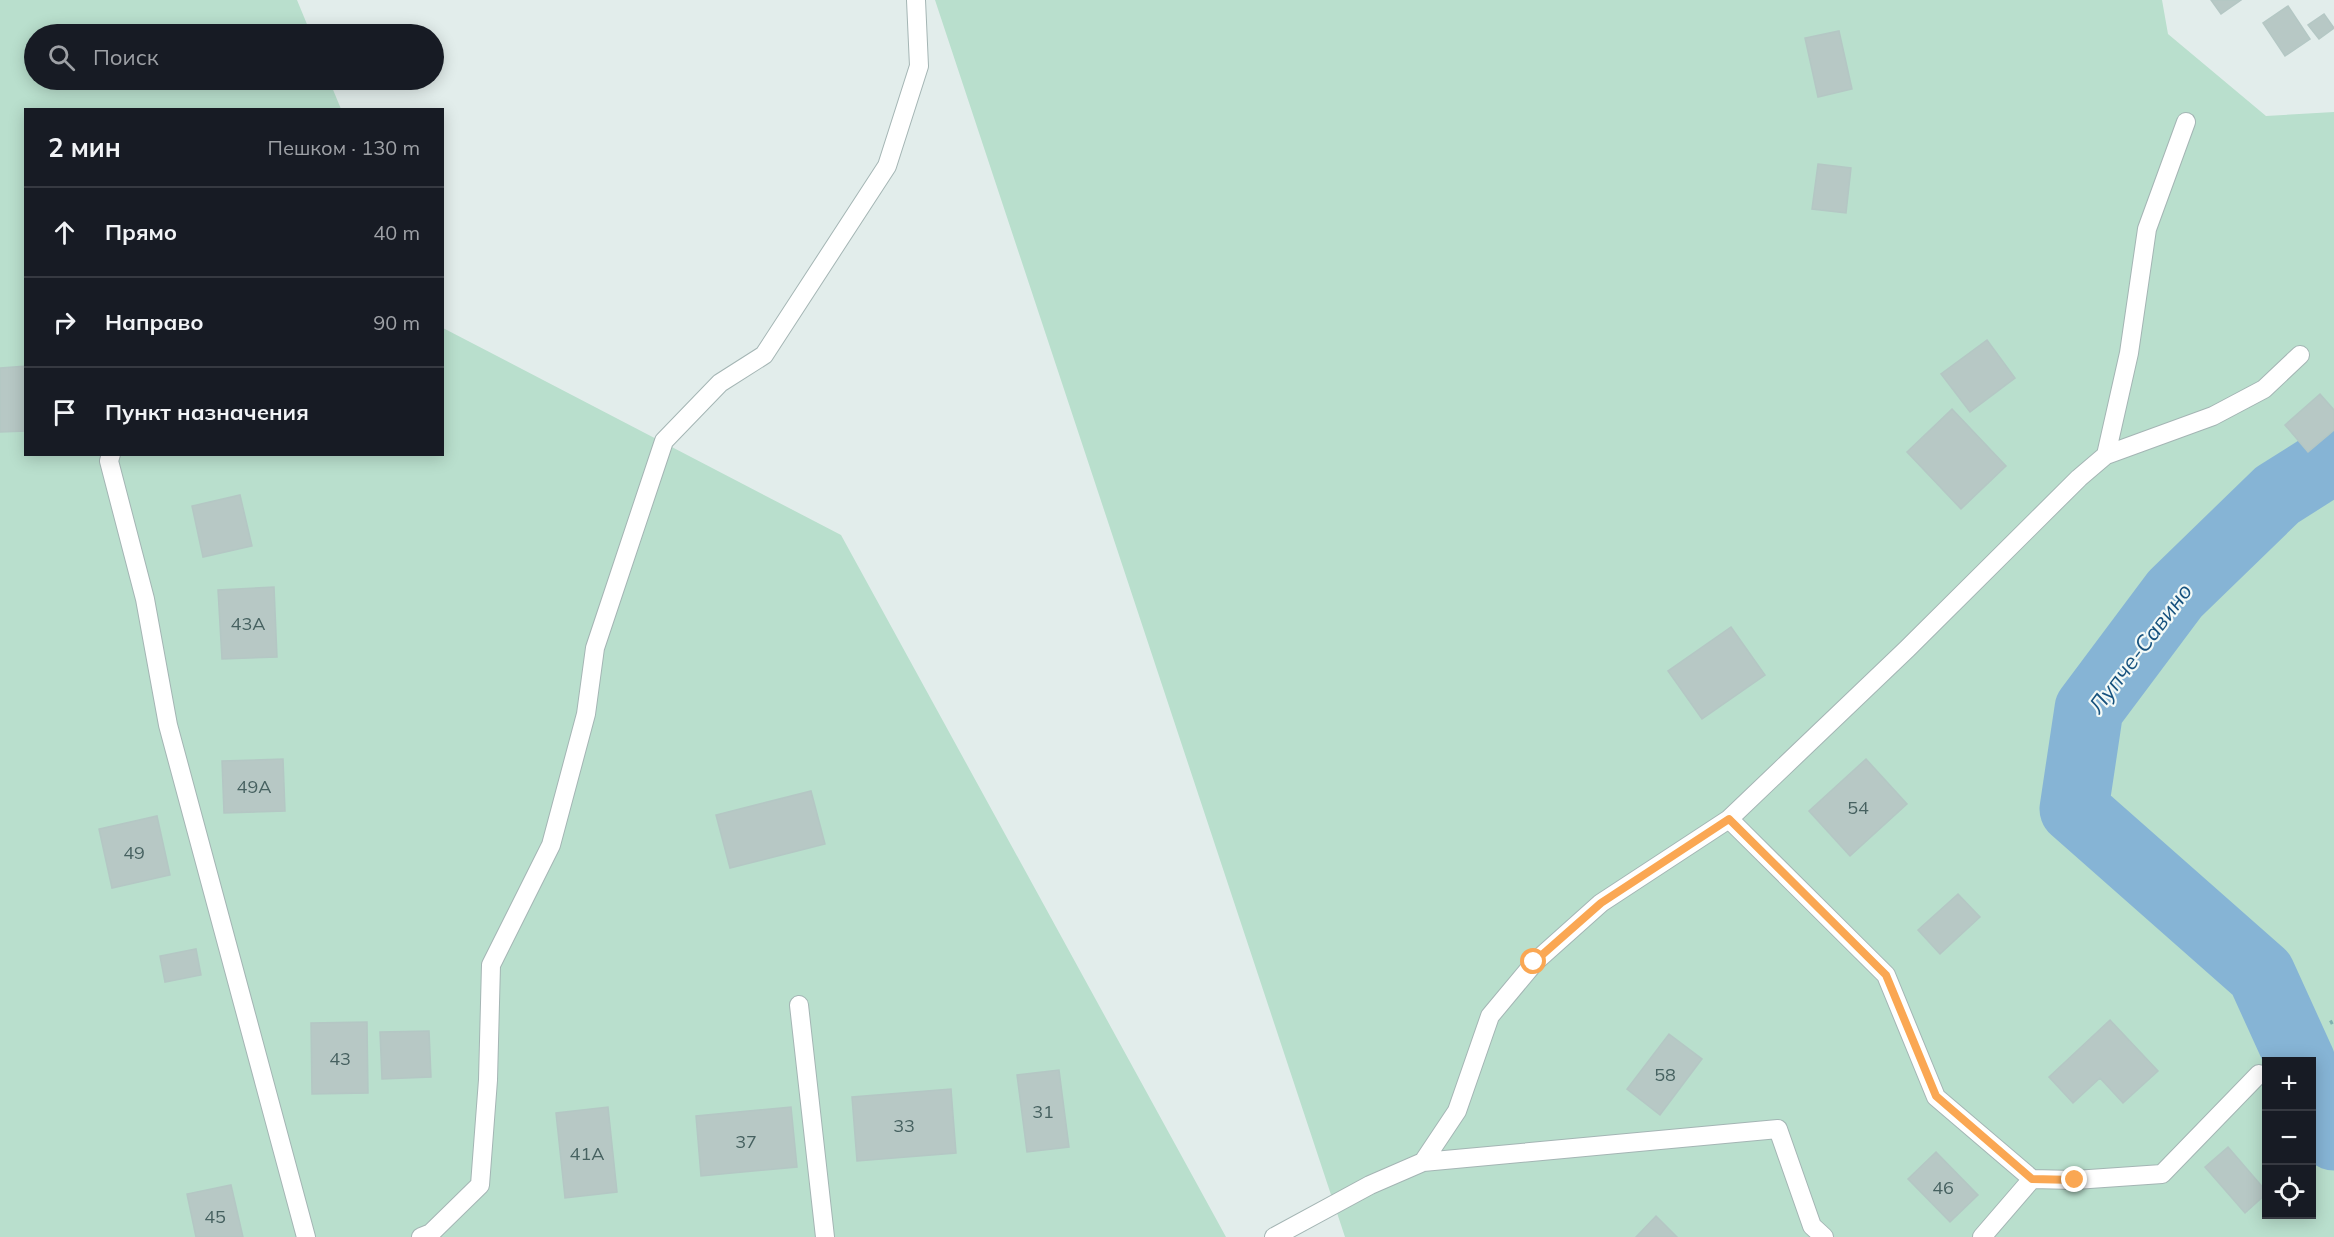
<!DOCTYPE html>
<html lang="ru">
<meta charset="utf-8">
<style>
:root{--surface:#171b24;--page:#20242c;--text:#f1f3f6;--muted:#9ea1a6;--line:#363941}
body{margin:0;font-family:Mulish,sans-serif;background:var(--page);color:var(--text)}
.controls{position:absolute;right:18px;bottom:18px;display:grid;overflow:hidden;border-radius:0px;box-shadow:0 3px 15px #0003}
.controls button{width:54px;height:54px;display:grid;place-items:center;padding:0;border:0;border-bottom:2px solid var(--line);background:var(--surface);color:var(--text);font:30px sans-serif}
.stop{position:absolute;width:18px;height:18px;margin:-14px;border:4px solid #faa753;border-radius:50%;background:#fff}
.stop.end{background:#faa753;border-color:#fff;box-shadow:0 2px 6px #0008}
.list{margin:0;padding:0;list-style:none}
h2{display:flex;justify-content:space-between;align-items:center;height:78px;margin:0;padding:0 24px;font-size:26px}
h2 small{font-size:20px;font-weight:400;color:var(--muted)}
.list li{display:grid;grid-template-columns:39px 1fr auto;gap:18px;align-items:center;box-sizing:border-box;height:90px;padding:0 24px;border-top:2px solid var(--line)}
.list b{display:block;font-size:22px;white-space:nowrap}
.list em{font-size:20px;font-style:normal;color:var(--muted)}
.icon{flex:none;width:33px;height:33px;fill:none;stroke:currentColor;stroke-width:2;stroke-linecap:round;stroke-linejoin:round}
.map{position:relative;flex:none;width:2334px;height:1237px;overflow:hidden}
.search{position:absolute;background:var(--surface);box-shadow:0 3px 15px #0003;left:24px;top:24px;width:420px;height:66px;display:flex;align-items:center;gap:15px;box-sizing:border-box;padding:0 21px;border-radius:33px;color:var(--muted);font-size:22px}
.panel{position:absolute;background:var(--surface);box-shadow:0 3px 15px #0003;left:24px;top:108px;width:420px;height:348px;border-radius:0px}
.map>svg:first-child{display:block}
.green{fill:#b9dfcd;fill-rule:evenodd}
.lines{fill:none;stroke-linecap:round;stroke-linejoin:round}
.river{stroke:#86b4d5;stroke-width:69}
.building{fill:#b7c8c5;stroke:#b4c7c4;stroke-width:1.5}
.minor-casing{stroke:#a4b5b4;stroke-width:20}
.path{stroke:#80b2b0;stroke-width:4;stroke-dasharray:3 4.5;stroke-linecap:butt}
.minor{stroke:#fff;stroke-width:18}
.route{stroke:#faa753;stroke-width:8}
.labels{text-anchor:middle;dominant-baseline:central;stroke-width:4.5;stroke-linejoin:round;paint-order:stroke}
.number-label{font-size:18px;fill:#466160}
.water-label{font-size:22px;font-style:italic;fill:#17527e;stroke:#f2f9f7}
</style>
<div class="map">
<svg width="2334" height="1237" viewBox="0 0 2334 1237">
<rect width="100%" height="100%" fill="#e2edeb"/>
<path class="green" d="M 0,0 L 297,0 L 311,34 L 34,34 L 34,80 L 329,80 L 341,109 L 26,110 L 26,454 L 442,454 L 443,328 L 841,535 L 1226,1237 L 0,1237 Z
M 935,0 L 2162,0 L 2168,34 L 2266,116 L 2334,112 L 2334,1237 L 1345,1237 ZM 2266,1062 L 2312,1062 L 2312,1214 L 2266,1214 Z"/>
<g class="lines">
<path class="river" d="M 2301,1062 L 2261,974 L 2074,809 L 2089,709 L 2175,594 L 2277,495 L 2334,459
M 2312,1086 L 2334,1136"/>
</g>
<path class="building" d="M 2211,0 L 2241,0 L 2221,14 Z
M 2288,6 L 2310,39 L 2285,56 L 2263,23 Z
M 2324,14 L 2334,28 L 2319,39 L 2308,25 Z
M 1839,31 L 1852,89 L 1818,97 L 1805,38 Z
M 1818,164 L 1851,168 L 1846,213 L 1812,209 Z
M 1987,340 L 2015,378 L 1970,412 L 1941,374 Z
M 26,366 L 26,431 L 0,432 L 0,368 Z
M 2320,394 L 2334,410 L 2334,430 L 2308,452 L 2285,425 Z
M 1952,409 L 2006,466 L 1961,509 L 1907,452 Z
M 240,495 L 252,546 L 203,557 L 192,506 Z
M 274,587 L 277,657 L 222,659 L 218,590 Z
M 1731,627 L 1765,675 L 1702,719 L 1668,671 Z
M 283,759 L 285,811 L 224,813 L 222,761 Z
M 1866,759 L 1907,804 L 1850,856 L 1809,811 Z
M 811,791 L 825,844 L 730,868 L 716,815 Z
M 157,816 L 170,875 L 112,888 L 99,829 Z
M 1958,894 L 1980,917 L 1940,954 L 1918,930 Z
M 196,949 L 201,975 L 165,982 L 160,956 Z
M 2110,1020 L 2158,1071 L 2123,1103 L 2100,1078 L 2073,1103 L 2049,1077 Z
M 367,1022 L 368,1093 L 312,1094 L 311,1023 Z
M 429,1031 L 431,1077 L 382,1079 L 380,1032 Z
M 1669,1034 L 1702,1059 L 1660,1115 L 1627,1089 Z
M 1059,1070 L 1069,1147 L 1027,1152 L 1017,1075 Z
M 951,1089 L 956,1153 L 857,1161 L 852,1097 Z
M 608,1107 L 617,1192 L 565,1198 L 556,1113 Z
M 791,1107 L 797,1167 L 701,1176 L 696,1116 Z
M 2228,1147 L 2266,1191 L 2266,1194 L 2245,1213 L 2205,1167 Z
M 1936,1152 L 1978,1195 L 1950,1222 L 1908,1179 Z
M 231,1185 L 243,1237 L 196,1237 L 187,1194 Z
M 1656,1216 L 1677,1237 L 1636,1237 Z"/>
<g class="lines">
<defs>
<path id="minor" d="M 111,454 L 109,461 L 145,599 L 168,725 L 306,1237
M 2106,455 L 2213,416 L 2264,389 L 2300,355
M 1729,819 L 1886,975 L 1936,1097 L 2032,1179 L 2075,1180 L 2162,1174 L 2259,1074
M 799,1005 L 825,1237
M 1423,1162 L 1778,1129 L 1812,1226 L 1824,1237
M 421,1237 L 431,1233 L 480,1185 L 488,1080 L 491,965 L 551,845 L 586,714 L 595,648 L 664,441 L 720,383 L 764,355 L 887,166 L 919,66 L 916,0
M 1274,1237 L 1370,1185 L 1423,1162 L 1457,1111 L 1490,1016 L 1535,962 L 1601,903 L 1729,819 L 1907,649 L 2079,478 L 2106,455 L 2129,353 L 2147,229 L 2186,122
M 1982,1237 L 2032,1179"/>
</defs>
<use href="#minor" class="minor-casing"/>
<path class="path" d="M 2330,1023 L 2334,1021"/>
<use href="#minor" class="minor"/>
</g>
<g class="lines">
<path class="route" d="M 1534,962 L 1601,903 L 1729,819 L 1886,975 L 1936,1096 L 2032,1179 L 2075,1180"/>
</g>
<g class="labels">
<g class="number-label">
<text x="248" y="623">43А</text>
<text x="254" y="786">49А</text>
<text x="1858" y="807">54</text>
<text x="134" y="852">49</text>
<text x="340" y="1058">43</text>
<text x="1665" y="1074">58</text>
<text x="1043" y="1111">31</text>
<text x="904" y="1125">33</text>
<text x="746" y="1141">37</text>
<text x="587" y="1153">41А</text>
<text x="1943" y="1187">46</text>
<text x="215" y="1216">45</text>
</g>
<g class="water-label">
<text transform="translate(2140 648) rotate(-53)">Лупче-Савино</text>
</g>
</g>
</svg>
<div class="controls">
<button>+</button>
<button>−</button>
<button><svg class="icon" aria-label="locate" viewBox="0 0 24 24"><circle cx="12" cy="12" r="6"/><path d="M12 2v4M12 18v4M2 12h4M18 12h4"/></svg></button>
</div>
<div class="stop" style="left:1534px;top:962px"></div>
<div class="stop end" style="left:2075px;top:1180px"></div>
<div class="search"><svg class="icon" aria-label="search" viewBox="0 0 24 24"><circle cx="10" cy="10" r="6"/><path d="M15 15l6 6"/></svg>Поиск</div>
<section class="panel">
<h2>2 мин<small>Пешком · 130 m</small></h2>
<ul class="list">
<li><svg class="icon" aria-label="ahead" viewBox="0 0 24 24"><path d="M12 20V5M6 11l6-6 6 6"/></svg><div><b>Прямо</b></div><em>40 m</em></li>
<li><svg class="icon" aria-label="right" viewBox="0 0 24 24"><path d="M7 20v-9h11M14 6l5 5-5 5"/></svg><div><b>Направо</b></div><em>90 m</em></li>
<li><svg class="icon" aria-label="arrive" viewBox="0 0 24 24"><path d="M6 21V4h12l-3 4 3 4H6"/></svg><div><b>Пункт назначения</b></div></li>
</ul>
</section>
</div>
